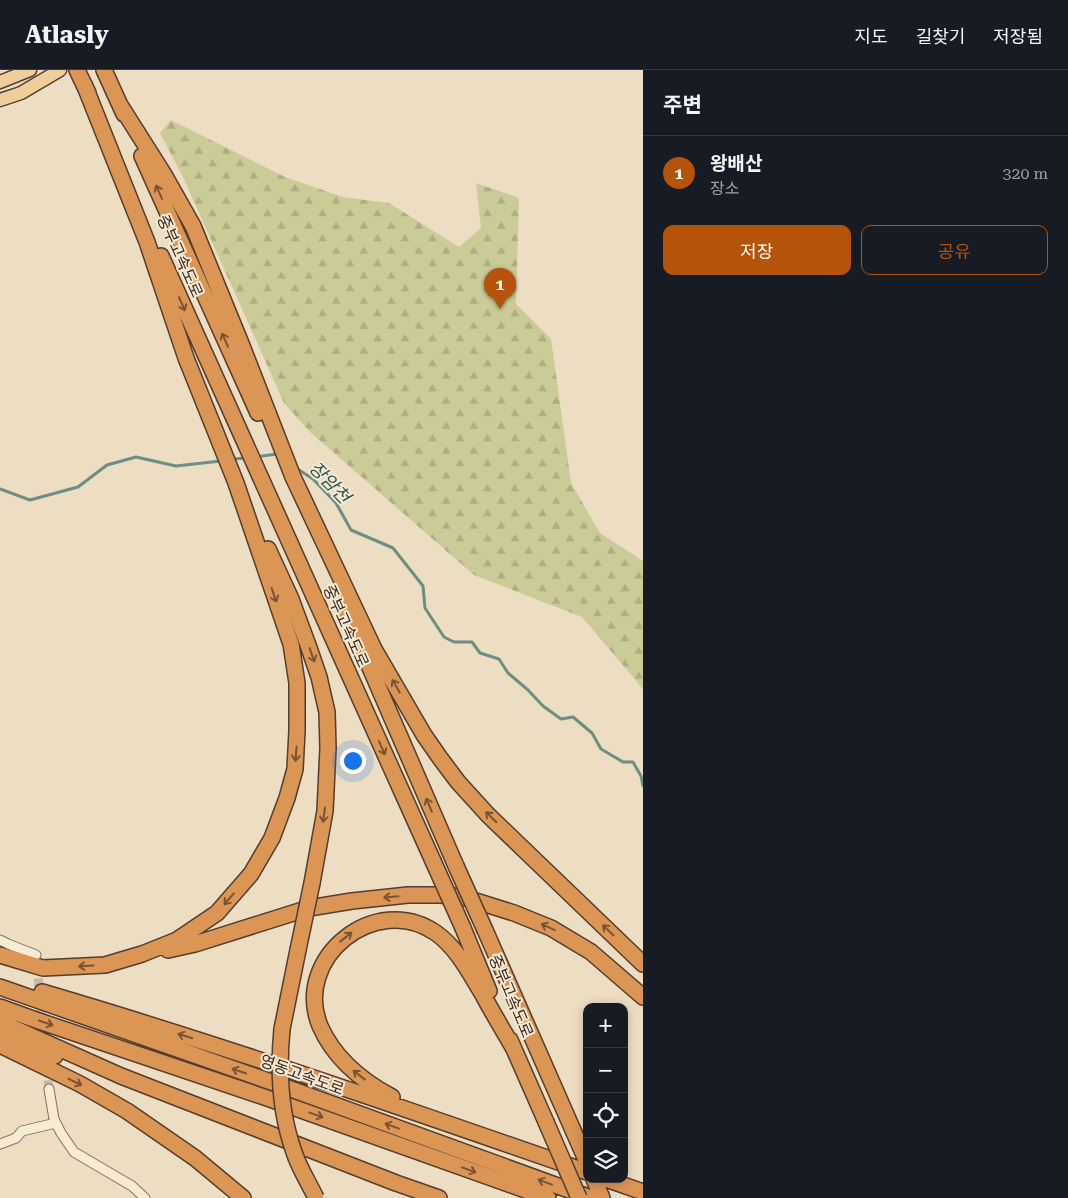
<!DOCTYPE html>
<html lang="ko">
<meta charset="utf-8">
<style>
:root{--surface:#171b24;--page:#242831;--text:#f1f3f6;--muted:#9ea1a6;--line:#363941;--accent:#b45309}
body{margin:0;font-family:"Roboto Serif","Noto Sans KR",serif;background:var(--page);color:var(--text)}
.controls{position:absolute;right:15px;bottom:15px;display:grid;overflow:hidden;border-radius:10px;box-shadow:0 2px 12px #0003}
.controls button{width:45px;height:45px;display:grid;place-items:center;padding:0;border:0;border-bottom:1px solid var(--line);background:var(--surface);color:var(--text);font:25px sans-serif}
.you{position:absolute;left:352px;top:690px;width:18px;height:18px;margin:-12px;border:4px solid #fff;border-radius:50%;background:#1a73e8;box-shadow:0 0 0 8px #1a73e833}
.badge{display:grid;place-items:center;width:32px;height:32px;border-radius:50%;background:var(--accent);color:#fff;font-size:16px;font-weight:700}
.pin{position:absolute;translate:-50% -41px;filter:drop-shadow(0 1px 2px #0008)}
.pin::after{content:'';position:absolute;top:26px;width:18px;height:15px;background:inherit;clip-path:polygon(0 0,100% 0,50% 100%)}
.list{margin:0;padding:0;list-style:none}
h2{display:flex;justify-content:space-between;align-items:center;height:65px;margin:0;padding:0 20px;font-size:21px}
h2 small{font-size:16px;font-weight:400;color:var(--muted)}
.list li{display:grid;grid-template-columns:32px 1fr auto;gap:15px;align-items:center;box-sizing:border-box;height:75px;padding:0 20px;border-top:1px solid var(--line)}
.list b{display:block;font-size:19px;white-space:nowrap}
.list p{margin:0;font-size:16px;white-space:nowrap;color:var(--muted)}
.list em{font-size:16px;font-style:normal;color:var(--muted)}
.actions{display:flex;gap:10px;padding:15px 20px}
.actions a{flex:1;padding:11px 0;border:1px solid var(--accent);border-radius:10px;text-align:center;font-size:18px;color:var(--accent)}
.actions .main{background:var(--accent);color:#fff}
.icon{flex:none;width:28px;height:28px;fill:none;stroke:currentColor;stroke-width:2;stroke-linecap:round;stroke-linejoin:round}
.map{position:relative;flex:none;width:643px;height:1128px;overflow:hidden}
header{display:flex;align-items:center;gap:30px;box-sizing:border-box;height:70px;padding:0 25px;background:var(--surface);border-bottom:1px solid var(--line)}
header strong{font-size:24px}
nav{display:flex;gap:28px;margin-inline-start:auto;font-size:18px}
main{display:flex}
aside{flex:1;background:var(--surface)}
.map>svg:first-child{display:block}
.forest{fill:url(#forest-firs)}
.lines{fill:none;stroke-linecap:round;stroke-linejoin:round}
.stream{stroke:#6c8e83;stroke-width:3}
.minor-tunnel{stroke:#c9b9a2;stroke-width:9;stroke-dasharray:9 4.5;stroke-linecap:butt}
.minor-casing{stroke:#876e5a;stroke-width:11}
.primary-casing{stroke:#553d2e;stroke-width:15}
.motorway-casing{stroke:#553d2e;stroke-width:18}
.minor{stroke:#f8ebd6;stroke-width:9}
.primary{stroke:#f0ce9b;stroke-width:12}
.motorway{stroke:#db9555;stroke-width:15}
.motorway-bridge-casing{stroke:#553d2e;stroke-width:18;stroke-linecap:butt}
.motorway-bridge{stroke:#db9555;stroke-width:15}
.oneway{stroke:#795434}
.labels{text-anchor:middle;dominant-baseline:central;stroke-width:4;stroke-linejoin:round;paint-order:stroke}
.street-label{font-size:16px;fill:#37281e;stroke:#f5e8d3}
.water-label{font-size:18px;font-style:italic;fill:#2e5751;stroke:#f5e8d3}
</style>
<header>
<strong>Atlasly</strong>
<nav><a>지도</a><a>길찾기</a><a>저장됨</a></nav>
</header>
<main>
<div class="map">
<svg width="643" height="1128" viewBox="0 0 643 1128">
<defs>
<pattern id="forest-firs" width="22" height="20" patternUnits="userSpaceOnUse" patternTransform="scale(1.25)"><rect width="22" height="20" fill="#cacb97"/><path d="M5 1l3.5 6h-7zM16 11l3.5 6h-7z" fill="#aeae82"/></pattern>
</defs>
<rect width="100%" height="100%" fill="#edddc3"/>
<path class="forest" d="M 171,50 L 285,107 L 343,127 L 389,133 L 459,177 L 481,158 L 476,113 L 519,128 L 516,234 L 551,269 L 571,413 L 600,463 L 643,491 L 643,619 L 582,547 L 474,505 L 310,362 L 284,333 L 183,107 L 160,63 Z"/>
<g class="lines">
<path class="stream" d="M 255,387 L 277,384 L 278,385
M 233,389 L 246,388
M 296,398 L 313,409 L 336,433 L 351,460 L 393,478 L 423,516 L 425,538 L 444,567 L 454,572 L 472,572 L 480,583 L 499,589 L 508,603 L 528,620 L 543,636 L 561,649 L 573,647 L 592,663 L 601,679 L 623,692 L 633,692 L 641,706 L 643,716
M 0,419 L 30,430 L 78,417 L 107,395 L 136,387 L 176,396 L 221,391"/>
<path class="minor-tunnel" d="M 37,895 L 44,974
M 47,997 L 49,1019"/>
<defs>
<path id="minor" d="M 0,870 L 8,874 L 36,885
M 49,1019 L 54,1049 L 61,1063 L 74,1082 L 132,1116 L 145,1128
M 0,1074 L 16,1068 L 22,1061 L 56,1053"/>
<path id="primary" d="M 0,12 L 30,0
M 0,30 L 21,23 L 60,0"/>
<path id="motorway" d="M 77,0 L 88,23
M 104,0 L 124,44
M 120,35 L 163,103 L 193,156 L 242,276 L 293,407 L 374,579 L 424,665 L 440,688 L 458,712 L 488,745 L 643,894
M 142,86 L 258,343
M 161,186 L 433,791
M 268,479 L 291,529 L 308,575 L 319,607 L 327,642 L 328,678 L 325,741 L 312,813
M 342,533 L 456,796
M 463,858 L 489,921
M 485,860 L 587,1092
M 168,880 L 195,874 L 309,838 L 352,831 L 408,825 L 440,825 L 463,827 L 514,843 L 551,858 L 591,882 L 643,927
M 0,885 L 43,898 L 105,895 L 142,884 L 177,870 L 217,843 L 251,804 L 272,768 L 287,728 L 295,699 L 297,661 L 297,613 L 291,574 L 236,413 L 186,288 L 147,172 L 84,14
M 0,917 L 277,1014 L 591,1128
M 42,922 C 226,976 406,1039 587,1102
M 0,937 L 36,950 L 267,1028 L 548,1128
M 0,952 L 121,1006 L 396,1113 L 439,1128
M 282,959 L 298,880
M 0,966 L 55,986
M 510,970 L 546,1052
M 0,975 L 80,1014 L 127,1041 L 195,1088 L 243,1128
M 392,1027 C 362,1011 334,988 320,956 C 292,888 376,821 436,863 C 457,878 469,902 482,923 C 492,942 503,960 514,979
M 594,1109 L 602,1128
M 606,1109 L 643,1122"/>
</defs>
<use href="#minor" class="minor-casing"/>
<use href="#primary" class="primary-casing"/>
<use href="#motorway" class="motorway-casing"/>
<use href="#minor" class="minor"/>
<use href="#primary" class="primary"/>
<use href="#motorway" class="motorway"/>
<defs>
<path id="motorway-bridge" d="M 433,791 L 463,858
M 456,796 L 485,860
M 298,880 L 312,813
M 282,959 C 278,1000 280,1043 294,1082 C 299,1098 309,1113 316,1128
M 546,1052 L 579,1128"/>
</defs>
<use href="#motorway-bridge" class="motorway-bridge-casing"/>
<use href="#motorway-bridge" class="motorway-bridge"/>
</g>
<defs><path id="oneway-shaft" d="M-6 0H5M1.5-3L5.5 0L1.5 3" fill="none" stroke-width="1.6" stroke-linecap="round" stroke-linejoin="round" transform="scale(1.25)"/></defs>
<g class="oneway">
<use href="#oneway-shaft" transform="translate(159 122) rotate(-114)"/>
<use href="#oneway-shaft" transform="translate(182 234) rotate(66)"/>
<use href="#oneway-shaft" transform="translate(225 270) rotate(-114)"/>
<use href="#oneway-shaft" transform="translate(274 525) rotate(71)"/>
<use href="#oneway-shaft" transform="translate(312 585) rotate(71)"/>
<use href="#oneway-shaft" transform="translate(396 616) rotate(-120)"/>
<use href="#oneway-shaft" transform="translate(382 678) rotate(66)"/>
<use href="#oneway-shaft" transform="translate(296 684) rotate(94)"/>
<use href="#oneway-shaft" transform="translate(429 735) rotate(-113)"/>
<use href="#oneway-shaft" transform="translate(324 745) rotate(98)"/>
<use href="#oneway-shaft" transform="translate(491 747) rotate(-135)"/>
<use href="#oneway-shaft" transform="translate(391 827) rotate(175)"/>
<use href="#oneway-shaft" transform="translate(229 829) rotate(131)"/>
<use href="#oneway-shaft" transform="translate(548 857) rotate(-155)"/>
<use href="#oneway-shaft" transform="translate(608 860) rotate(-136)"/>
<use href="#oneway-shaft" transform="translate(346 867) rotate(-38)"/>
<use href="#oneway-shaft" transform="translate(86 896) rotate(177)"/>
<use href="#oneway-shaft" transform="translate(46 953) rotate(19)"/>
<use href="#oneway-shaft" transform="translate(185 966) rotate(-162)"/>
<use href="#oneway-shaft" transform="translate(239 1001) rotate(-161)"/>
<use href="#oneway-shaft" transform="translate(359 1005) rotate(-142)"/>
<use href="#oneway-shaft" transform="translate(75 1012) rotate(26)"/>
<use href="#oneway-shaft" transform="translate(316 1045) rotate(20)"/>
<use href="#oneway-shaft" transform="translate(392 1056) rotate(-160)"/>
<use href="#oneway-shaft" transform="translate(469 1100) rotate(20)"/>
<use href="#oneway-shaft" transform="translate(545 1112) rotate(-160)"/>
</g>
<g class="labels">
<g class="street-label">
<text transform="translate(180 186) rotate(66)">중부고속도로</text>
<text transform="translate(346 556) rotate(66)">중부고속도로</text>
<text transform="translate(511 926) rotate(67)">중부고속도로</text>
<text transform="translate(302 1005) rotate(20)">영동고속도로</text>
</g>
<g class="water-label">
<text transform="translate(330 412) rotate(46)">장암천</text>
</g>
</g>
</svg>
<div class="controls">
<button>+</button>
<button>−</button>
<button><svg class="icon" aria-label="locate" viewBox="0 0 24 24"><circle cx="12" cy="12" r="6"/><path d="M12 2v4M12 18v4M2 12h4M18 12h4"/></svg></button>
<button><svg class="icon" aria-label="layers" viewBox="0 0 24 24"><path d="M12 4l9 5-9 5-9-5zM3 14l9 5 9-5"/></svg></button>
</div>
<div class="you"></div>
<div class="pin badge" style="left:500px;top:239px">1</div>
</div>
<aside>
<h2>주변<small></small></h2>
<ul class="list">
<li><span class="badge">1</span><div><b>왕배산</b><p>장소</p></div><em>320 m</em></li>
</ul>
<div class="actions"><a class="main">저장</a><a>공유</a></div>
</aside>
</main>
